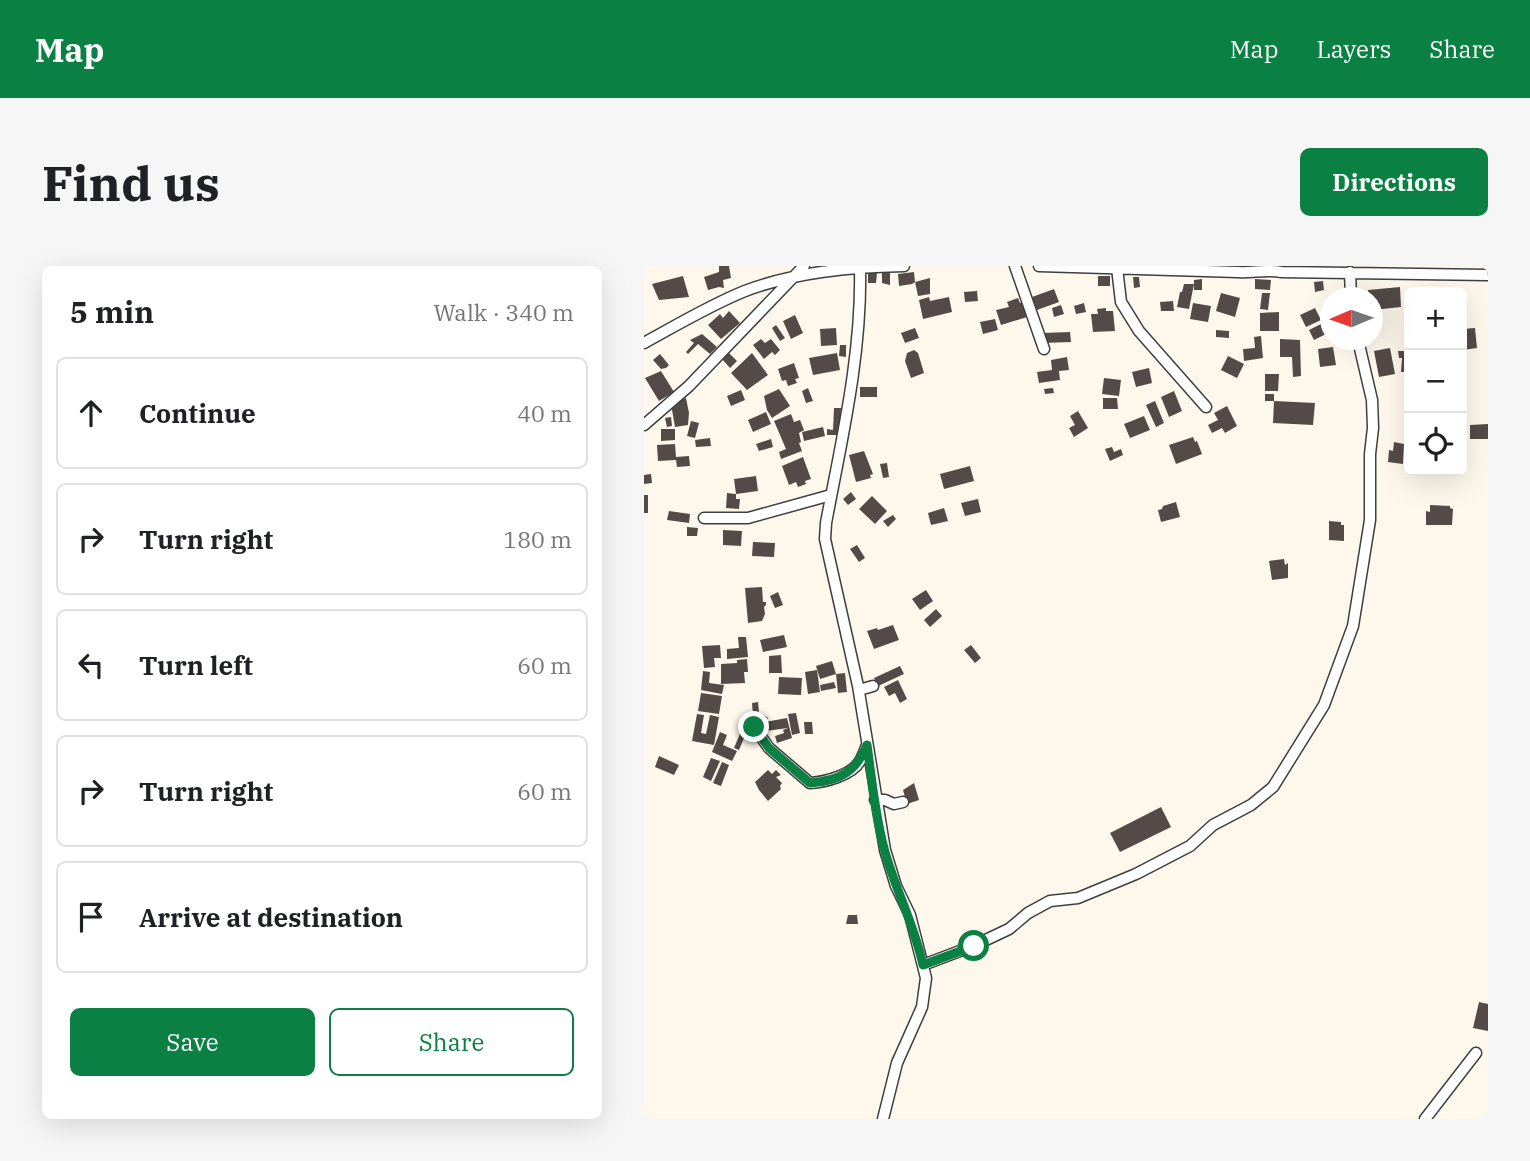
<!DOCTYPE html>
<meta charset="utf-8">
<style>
:root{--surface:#fff;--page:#f6f6f6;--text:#202124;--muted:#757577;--line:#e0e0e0;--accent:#0b8043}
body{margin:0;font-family:"IBM Plex Serif",serif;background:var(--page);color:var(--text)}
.controls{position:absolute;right:21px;top:21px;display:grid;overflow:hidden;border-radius:10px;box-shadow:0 7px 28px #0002}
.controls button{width:63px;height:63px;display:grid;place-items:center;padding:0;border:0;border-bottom:2px solid var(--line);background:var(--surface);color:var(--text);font:35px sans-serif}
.compass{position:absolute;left:676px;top:21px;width:63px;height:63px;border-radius:50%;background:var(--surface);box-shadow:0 7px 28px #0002;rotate:268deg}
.stop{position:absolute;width:21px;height:21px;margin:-16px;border:5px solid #0b8043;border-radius:50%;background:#fff}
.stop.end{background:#0b8043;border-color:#fff;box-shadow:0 2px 7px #0008}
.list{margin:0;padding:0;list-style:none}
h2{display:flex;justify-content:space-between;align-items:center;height:91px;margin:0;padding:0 28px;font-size:30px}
h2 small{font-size:23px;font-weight:400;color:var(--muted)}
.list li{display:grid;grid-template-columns:46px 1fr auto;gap:21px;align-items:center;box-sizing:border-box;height:112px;margin:0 14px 14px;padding:0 14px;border:2px solid var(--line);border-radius:10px}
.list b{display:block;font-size:26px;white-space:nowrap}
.list em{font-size:23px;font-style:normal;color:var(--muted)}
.actions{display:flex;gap:14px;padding:21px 28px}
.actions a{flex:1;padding:16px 0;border:2px solid var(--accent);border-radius:10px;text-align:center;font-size:24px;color:var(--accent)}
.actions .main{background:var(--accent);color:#fff}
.icon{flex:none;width:38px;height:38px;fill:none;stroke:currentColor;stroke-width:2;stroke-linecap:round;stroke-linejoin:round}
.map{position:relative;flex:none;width:844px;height:853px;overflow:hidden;border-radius:10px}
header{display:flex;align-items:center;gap:42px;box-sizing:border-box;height:98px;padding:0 35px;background:var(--accent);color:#fff}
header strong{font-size:33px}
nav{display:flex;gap:38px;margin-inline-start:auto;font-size:24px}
.intro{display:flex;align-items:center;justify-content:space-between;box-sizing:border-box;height:168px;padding:0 42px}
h1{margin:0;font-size:49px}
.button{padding:18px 32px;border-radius:10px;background:var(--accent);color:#fff;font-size:24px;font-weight:700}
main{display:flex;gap:42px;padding:0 42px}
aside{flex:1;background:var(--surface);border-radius:10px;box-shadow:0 7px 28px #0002}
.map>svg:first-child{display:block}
.building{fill:#544b48}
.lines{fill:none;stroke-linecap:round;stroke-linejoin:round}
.minor-casing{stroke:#3f3f3f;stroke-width:13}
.minor{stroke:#fff;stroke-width:10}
.route{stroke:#0b8043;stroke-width:9}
</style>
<header>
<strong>Map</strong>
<nav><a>Map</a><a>Layers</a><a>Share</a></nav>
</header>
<div class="intro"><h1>Find us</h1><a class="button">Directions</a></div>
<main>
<aside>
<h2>5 min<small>Walk · 340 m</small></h2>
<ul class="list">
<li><svg class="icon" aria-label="ahead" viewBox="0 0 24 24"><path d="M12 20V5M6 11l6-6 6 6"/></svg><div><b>Continue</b></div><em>40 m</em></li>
<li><svg class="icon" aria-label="right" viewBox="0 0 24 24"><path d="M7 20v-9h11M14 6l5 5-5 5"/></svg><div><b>Turn right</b></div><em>180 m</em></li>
<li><svg class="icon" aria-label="left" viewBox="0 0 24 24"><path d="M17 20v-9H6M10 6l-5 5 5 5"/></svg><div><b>Turn left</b></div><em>60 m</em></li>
<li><svg class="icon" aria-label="right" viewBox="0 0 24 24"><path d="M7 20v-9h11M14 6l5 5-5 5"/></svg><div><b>Turn right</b></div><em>60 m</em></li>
<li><svg class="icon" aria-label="arrive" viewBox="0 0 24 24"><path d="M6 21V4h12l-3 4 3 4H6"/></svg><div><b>Arrive at destination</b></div></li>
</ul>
<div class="actions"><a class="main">Save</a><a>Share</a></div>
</aside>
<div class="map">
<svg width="844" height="853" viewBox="0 0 844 853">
<rect width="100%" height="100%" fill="#fef7eb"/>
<path class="building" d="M 75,0 L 85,0 L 87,12 L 79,14 L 80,22 L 75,21 L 64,24 L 60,11 L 75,6 Z
M 238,5 L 246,5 L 246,19 L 238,17 Z
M 270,6 L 271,16 L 268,18 L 255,20 L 254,8 Z
M 224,7 L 233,7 L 232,17 L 224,17 Z
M 39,10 L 45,31 L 15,34 L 8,18 Z
M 454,10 L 466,10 L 466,20 L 454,20 Z
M 489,11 L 495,11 L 496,21 L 490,22 Z
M 286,12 L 286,28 L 274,30 L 271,16 Z
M 558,13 L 558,24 L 550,24 L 550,14 Z
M 611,13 L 627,14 L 626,24 L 611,23 Z
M 679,15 L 680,24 L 671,26 L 670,16 Z
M 540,18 L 550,18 L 545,43 L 533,41 L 536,26 L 538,26 Z
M 756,21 L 757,41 L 729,44 L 729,32 L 725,32 L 724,24 Z
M 410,23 L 415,36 L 393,44 L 388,31 Z
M 333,25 L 334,35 L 321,36 L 320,26 Z
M 577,27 L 596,32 L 591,51 L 572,45 Z
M 618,27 L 626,27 L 624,44 L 616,43 Z
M 285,31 L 286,35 L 305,31 L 308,46 L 279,53 L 275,34 Z
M 374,32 L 376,37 L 379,36 L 383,51 L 357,59 L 352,44 L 365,41 L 363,36 Z
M 529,35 L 530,45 L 517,45 L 516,36 Z
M 440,37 L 442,46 L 432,48 L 430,40 Z
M 549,37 L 567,40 L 564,56 L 546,53 Z
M 417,39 L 420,48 L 410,51 L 408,42 Z
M 462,42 L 462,45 L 469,45 L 471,65 L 449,66 L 447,48 L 454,48 L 453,43 Z
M 671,42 L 677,54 L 662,61 L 656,49 Z
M 85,45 L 96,57 L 77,73 L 64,59 L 76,48 L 79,52 Z
M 635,46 L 635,65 L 616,65 L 616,47 Z
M 151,49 L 159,67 L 147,73 L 139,55 Z
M 351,53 L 354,64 L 339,68 L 336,56 Z
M 677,58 L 682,68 L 670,74 L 665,64 Z
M 132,59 L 141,72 L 136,75 L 128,62 Z
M 192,62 L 193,79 L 177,80 L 176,63 Z
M 271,62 L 275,72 L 261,77 L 257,67 Z
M 831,62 L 833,82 L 818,84 L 818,63 Z
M 572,64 L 585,65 L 585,72 L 572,71 Z
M 426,66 L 427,76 L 399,77 L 399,67 Z
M 58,68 L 73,81 L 66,88 L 54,78 L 44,88 L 42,86 L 50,77 L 46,74 Z
M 617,70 L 619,92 L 600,95 L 599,83 L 611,82 L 610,71 Z
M 117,73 L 121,77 L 127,73 L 136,84 L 131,89 L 128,86 L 120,93 L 109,79 Z
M 636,73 L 656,74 L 657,110 L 649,111 L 648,91 L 636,91 Z
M 196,79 L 202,79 L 202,91 L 195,90 Z
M 689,81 L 692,99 L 676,101 L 674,83 Z
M 746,82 L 751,108 L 735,111 L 730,85 Z
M 270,84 L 274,87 L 280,107 L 267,112 L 261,95 L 263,87 Z
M 754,85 L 763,85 L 765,106 L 757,106 L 758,92 L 755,92 Z
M 84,86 L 93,95 L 86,102 L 77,92 Z
M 108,87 L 124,109 L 103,124 L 87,107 Z
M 193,87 L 196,104 L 169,109 L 165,92 Z
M 16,88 L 25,99 L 22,102 L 17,103 L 9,94 Z
M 584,90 L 600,98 L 593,112 L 577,104 Z
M 423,91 L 425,104 L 415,105 L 416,114 L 395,117 L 393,106 L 408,104 L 407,94 Z
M 150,97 L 155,112 L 151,113 L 153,117 L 144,120 L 142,114 L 138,115 L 134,103 Z
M 505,102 L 508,117 L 492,121 L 488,106 Z
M 17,105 L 30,126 L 15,135 L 1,112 Z
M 621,108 L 635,108 L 634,125 L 621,125 Z
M 460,112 L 477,114 L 475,130 L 458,128 Z
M 216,121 L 233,121 L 233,131 L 216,131 Z
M 164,122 L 169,135 L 162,137 L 158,125 Z
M 409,122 L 410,127 L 401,128 L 400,123 Z
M 135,123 L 146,140 L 128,152 L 123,144 L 120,130 Z
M 97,124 L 101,134 L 87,140 L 83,130 Z
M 530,125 L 538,145 L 525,151 L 517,131 Z
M 621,128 L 630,128 L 630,135 L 621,135 Z
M 42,132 L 45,147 L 44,159 L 31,161 L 27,138 Z
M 459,132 L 473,132 L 474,143 L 459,143 Z
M 511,135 L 520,157 L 512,161 L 502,139 Z
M 630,135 L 671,137 L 669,159 L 629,157 Z
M 583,140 L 593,160 L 581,167 L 578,162 L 568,167 L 564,159 L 574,154 L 570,147 Z
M 190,142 L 197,142 L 195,169 L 183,169 L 183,163 L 189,164 Z
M 434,145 L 444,162 L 430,171 L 425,162 L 431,159 L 426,150 Z
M 122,146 L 127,158 L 109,166 L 104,154 Z
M 147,148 L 150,156 L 156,154 L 160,164 L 155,167 L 157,176 L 155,177 L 158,185 L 137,193 L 135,186 L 142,183 L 130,155 Z
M 500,150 L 506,164 L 486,172 L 480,158 Z
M 27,151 L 28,160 L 23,161 L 21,152 Z
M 47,155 L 55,157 L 51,172 L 43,170 Z
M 844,158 L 844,173 L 826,173 L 826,159 Z
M 179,161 L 181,170 L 160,175 L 158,166 Z
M 17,163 L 31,163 L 31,174 L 17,175 Z
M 549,171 L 551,176 L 553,175 L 558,188 L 532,198 L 525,179 Z
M 66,172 L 67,180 L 52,181 L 51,174 Z
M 127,173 L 129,181 L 115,185 L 112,178 Z
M 750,176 L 760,178 L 759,198 L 744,196 L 745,184 L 749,185 Z
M 31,178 L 32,191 L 45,190 L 46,200 L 33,201 L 32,194 L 14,195 L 13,179 Z
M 468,181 L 470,186 L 477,183 L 479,189 L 466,195 L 461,183 Z
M 220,185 L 229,208 L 226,209 L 227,212 L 212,216 L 205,189 Z
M 159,191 L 167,213 L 161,215 L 162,218 L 154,221 L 152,216 L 145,219 L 138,200 Z
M 243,197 L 245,211 L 239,212 L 236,198 Z
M 326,200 L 330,215 L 300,223 L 296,208 Z
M 7,208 L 8,217 L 0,218 L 0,209 Z
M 112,210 L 114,225 L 92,228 L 90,213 Z
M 207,226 L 212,233 L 204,239 L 199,233 Z
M 83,227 L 92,228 L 92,233 L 96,233 L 95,243 L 82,242 Z
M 0,229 L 4,229 L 4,247 L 0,247 Z
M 228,230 L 243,245 L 231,258 L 215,243 Z
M 334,233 L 337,246 L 321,250 L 317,237 Z
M 532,236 L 536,251 L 517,256 L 514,244 L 518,243 L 519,240 Z
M 786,239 L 806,240 L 806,242 L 809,243 L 808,259 L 782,259 L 782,245 L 786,246 Z
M 300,242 L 304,255 L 287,259 L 284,247 Z
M 25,245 L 46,248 L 45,257 L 23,254 Z
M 249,249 L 252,253 L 244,261 L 239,255 Z
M 685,255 L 697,256 L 697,259 L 700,259 L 700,275 L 685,274 Z
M 43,261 L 54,262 L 53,270 L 43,270 Z
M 79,264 L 98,265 L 97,280 L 79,279 Z
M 109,276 L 131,277 L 130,291 L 108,290 Z
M 213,279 L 221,292 L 215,296 L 206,283 Z
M 640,293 L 641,299 L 644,297 L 644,312 L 628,314 L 625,295 Z
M 118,321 L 119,336 L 122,336 L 122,339 L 120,341 L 121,348 L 118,355 L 104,357 L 101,322 Z
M 282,324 L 289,335 L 276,344 L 268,333 Z
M 134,326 L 139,339 L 131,342 L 126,330 Z
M 292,343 L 298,350 L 286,361 L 280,354 Z
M 249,359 L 255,374 L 230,383 L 223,365 L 233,362 L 234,364 Z
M 140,369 L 143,381 L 119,386 L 116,374 Z
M 94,371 L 102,371 L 104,391 L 83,393 L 83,383 L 95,382 Z
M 76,379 L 77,392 L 70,392 L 71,401 L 60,402 L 58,380 Z
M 327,379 L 337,392 L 331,397 L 320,384 Z
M 137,389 L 138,407 L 125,407 L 125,390 Z
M 103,393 L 104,406 L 100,406 L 101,417 L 77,418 L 77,398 L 93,397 L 93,394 Z
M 188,395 L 192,408 L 201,407 L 203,426 L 194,427 L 192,408 L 176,413 L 172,400 Z
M 256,400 L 260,408 L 234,420 L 230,412 Z
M 173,404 L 176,426 L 164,428 L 161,406 Z
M 59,405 L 66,406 L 65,417 L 80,419 L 78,428 L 57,424 Z
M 135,411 L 158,412 L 157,429 L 134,428 Z
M 254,414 L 263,433 L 256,437 L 251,427 L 245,430 L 240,421 Z
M 190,416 L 192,422 L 177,425 L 176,419 Z
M 57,427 L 78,430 L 75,448 L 54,445 Z
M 114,436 L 115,446 L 124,452 L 121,456 L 143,452 L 148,472 L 133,477 L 131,470 L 140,467 L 139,464 L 144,462 L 122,465 L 121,456 L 109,449 L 108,437 Z
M 152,447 L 156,467 L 148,469 L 144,448 Z
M 53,448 L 60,449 L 57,467 L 62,468 L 66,449 L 75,451 L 70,479 L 48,475 Z
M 160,456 L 168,456 L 169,468 L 161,468 Z
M 98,463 L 103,465 L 95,484 L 90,482 Z
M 76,466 L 83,469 L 79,479 L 93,485 L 88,495 L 68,486 Z
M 15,490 L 35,499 L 30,509 L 11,501 Z
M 67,492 L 76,495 L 67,515 L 59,511 Z
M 78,496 L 85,499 L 77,520 L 69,517 Z
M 124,504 L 128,508 L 132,504 L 137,509 L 132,511 L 138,517 L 136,520 L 137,523 L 124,535 L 115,524 L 111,516 Z
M 270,517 L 275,534 L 263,538 L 259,524 Z
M 517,541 L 527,561 L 476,586 L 466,567 Z
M 204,649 L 213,649 L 214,658 L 202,658 Z
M 835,736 L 844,738 L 844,765 L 829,762 Z"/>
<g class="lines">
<defs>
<path id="minor" d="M 371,0 L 400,83
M 395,0 C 461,2 528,4 594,6 C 609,7 622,3 637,6 L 844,9
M 216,2 C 218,88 198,172 182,257 L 181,273 L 214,420 L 241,584 L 252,620 L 266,649 L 282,712 L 278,741 L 253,797 L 239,853
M 473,2 L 477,36 L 495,65 L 562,141
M 706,6 L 707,32
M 0,77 C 33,59 66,39 101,25 C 151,6 206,1 260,0
M 0,159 L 45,120 L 160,0
M 60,252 L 104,252 L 187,229
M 215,424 L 229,420
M 110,461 L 125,482 L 166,517 C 182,516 208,509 216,495 C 219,490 221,484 223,479
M 231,534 L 241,534 L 250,538 L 259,536
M 279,699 L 329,680 L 365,663 L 384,647 L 406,635 L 434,632 L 492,608 L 546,580 L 569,559 L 607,539 L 629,521 L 680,439 L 709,360 L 726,254 L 726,188 L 729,162 L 728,134 L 714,74
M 781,853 L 832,787"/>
</defs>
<use href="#minor" class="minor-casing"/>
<use href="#minor" class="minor"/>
</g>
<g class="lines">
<path class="route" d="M 110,461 L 125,482 L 166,517 C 195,515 212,506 223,479 C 228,514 231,551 241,586 C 252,625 270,658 279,699 L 330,680"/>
</g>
</svg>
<div class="controls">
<button>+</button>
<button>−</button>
<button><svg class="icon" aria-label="locate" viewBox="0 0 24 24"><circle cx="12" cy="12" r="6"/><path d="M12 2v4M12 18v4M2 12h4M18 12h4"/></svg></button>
</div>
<svg class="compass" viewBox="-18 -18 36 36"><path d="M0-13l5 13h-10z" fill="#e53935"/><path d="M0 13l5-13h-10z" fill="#757577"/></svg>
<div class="stop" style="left:330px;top:680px"></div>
<div class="stop end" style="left:110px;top:461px"></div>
</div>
</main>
